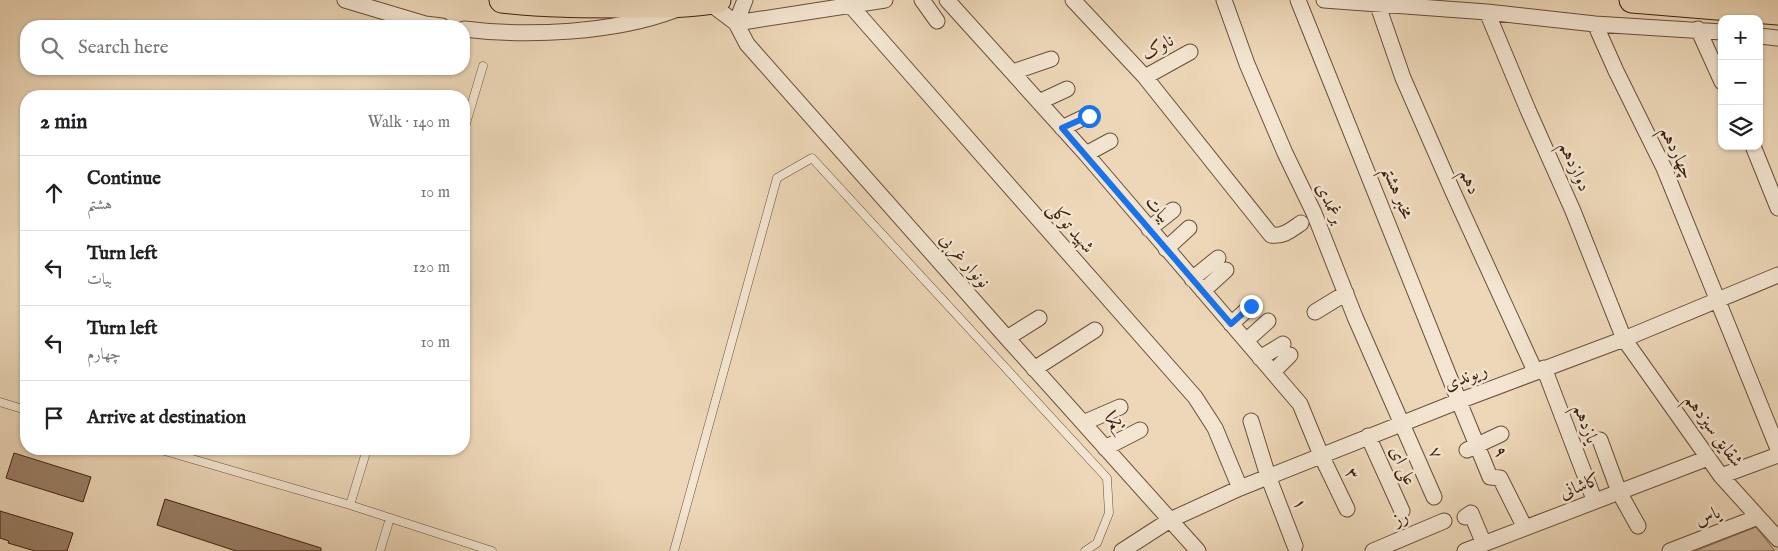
<!DOCTYPE html>
<meta charset="utf-8">
<style>
:root{--surface:#fff;--page:#f2f2f2;--text:#202124;--muted:#757577;--line:#e0e0e0}
body{margin:0;font-family:"IM FELL English",Amiri,serif;background:var(--page);color:var(--text)}
.controls{position:absolute;right:15px;top:15px;display:grid;overflow:hidden;border-radius:10px;box-shadow:0 1px 4px #0004}
.controls button{width:45px;height:45px;display:grid;place-items:center;padding:0;border:0;border-bottom:1px solid var(--line);background:var(--surface);color:var(--text);font:25px sans-serif}
.stop{position:absolute;width:15px;height:15px;margin:-11px;border:4px solid #1a73e8;border-radius:50%;background:#fff}
.stop.end{background:#1a73e8;border-color:#fff;box-shadow:0 1px 5px #0008}
.list{margin:0;padding:0;list-style:none}
h2{display:flex;justify-content:space-between;align-items:center;height:65px;margin:0;padding:0 20px;font-size:21px}
h2 small{font-size:16px;font-weight:400;color:var(--muted)}
.list li{display:grid;grid-template-columns:32px 1fr auto;gap:15px;align-items:center;box-sizing:border-box;height:75px;padding:0 20px;border-top:1px solid var(--line)}
.list b{display:block;font-size:19px;white-space:nowrap}
.list p{margin:0;font-size:16px;white-space:nowrap;color:var(--muted)}
.list em{font-size:16px;font-style:normal;color:var(--muted)}
.icon{flex:none;width:28px;height:28px;fill:none;stroke:currentColor;stroke-width:2;stroke-linecap:round;stroke-linejoin:round}
.map{position:relative;flex:none;width:1778px;height:551px;overflow:hidden}
.search{position:absolute;background:var(--surface);box-shadow:0 1px 4px #0004;left:20px;top:20px;width:450px;height:55px;display:flex;align-items:center;gap:12px;box-sizing:border-box;padding:0 18px;border-radius:20px;color:var(--muted);font-size:19px}
.panel{position:absolute;background:var(--surface);box-shadow:0 1px 4px #0004;left:20px;top:90px;width:450px;height:365px;border-radius:20px}
.map>svg:first-child{display:block}
.green{fill:#cfb89b;stroke:#866c54}
.building{fill:#997f66;stroke:#3e200e}
.lines{fill:none;stroke-linecap:round;stroke-linejoin:round}
.service-casing{stroke:#6a4e38;stroke-width:9}
.minor-casing{stroke:#6a4e38;stroke-width:17}
.primary-casing{stroke:#3e200e;stroke-width:27}
.service{stroke:#f3e5d1;stroke-width:8}
.minor{stroke:#f3e5d1;stroke-width:15}
.primary{stroke:#edd7b8;stroke-width:25}
.route{stroke:#1a73e8;stroke-width:6}
.labels{text-anchor:middle;dominant-baseline:central;stroke-width:5;stroke-linejoin:round;paint-order:stroke}
.street-label{font-size:18px;fill:#3e200e;stroke:#f3e5d1}
</style>
<div class="map">
<svg width="1778" height="551" viewBox="0 0 1778 551">
<rect width="100%" height="100%" fill="#edd7b8"/>
<filter id="stains"><feTurbulence type="fractalNoise" baseFrequency=".004" numOctaves="4"/><feColorMatrix values="0 0 0 0 .2 0 0 0 0 .09 0 0 0 0 .02 0 0 0 .5 -.17"/></filter>
<radialGradient id="worn" r=".72"><stop offset=".6" stop-color="#630" stop-opacity="0"/><stop offset="1" stop-color="#630" stop-opacity=".3"/></radialGradient>
<path class="green" d="M 1756,527 L 1775,551 L 1695,551 Z"/>
<path class="building" d="M 14,453 L 91,477 L 83,502 L 6,478 Z
M 165,499 L 321,548 L 321,551 L 236,551 L 157,525 Z
M 0,511 L 73,533 L 67,551 L 35,551 L 8,543 L 9,541 L 0,538 Z"/>
<g class="lines">
<defs>
<path id="service" d="M 464,130 L 483,66
M 0,402 L 26,410
M 158,449 L 350,505 L 492,551
M 350,505 L 367,449
M 380,551 L 390,518
M 674,551 L 777,178 L 812,158 L 1107,478 L 1109,513 L 1097,543 L 1085,551"/>
<path id="minor" d="M 345,0 L 425,24 L 442,26
M 922,0 L 937,21
M 947,0 L 1086,154 L 1300,404 L 1321,455 L 1347,509
M 1073,0 L 1145,77 L 1271,235 C 1283,237 1291,230 1301,223
M 1224,0 L 1247,64 L 1285,153 L 1314,213 L 1355,317 L 1434,497
M 1298,0 L 1459,401
M 1324,0 L 1487,12 L 1595,24 L 1722,32
M 708,2 L 736,23 L 747,44 L 1007,338 L 1198,551
M 1377,3 L 1403,78 L 1453,192 L 1535,371
M 851,6 L 1195,397 L 1215,428 L 1240,488
M 1487,12 L 1528,110 L 1573,211 L 1624,339 L 1721,476 L 1778,539
M 736,23 L 885,0
M 736,23 L 745,0
M 1595,24 L 1616,71 L 1664,168 L 1778,449
M 464,29 C 528,37 614,33 675,10
M 1698,29 L 1722,82
M 1759,36 L 1778,38
M 1013,72 L 1051,59
M 1145,77 L 1190,52
M 1039,102 L 1067,89
M 1062,128 L 1089,115
M 1753,146 L 1778,208
M 1086,154 L 1110,141
M 1149,229 L 1173,210
M 1166,249 L 1189,228
M 1192,279 L 1218,258
M 1203,291 L 1226,270
M 1315,312 L 1346,293
M 1231,324 L 1251,306
M 1007,338 L 1039,318
M 1246,341 L 1268,321
M 1260,358 L 1283,344
M 1544,368 L 1592,494
M 1034,369 L 1095,330
M 1273,372 L 1290,355
M 1462,409 L 1490,477 L 1500,478 L 1525,528
M 1251,421 L 1268,476 L 1295,546
M 1083,423 L 1120,407
M 1368,436 L 1402,511
M 1600,440 L 1619,492 L 1638,526
M 1105,448 L 1140,430
M 1467,450 L 1501,434
M 1721,476 L 1778,455
M 1465,517 L 1471,513 L 1484,544
M 1122,551 L 1170,520 L 1240,488 L 1459,401 L 1624,339 L 1778,275
M 1373,551 L 1444,521
M 1465,551 L 1708,458
M 1670,551 L 1758,517"/>
<path id="primary" d="M 502,0 C 543,5 584,5 625,5 C 657,5 687,6 718,0
M 1632,0 L 1778,12"/>
</defs>
<use href="#service" class="service-casing"/>
<use href="#minor" class="minor-casing"/>
<use href="#primary" class="primary-casing"/>
<use href="#service" class="service"/>
<use href="#minor" class="minor"/>
<use href="#primary" class="primary"/>
</g>
<g class="lines">
<path class="route" d="M 1089,116 L 1062,128 L 1231,324 L 1251,306"/>
</g>
<g class="labels">
<g class="street-label">
<text transform="translate(1158 48) rotate(-29)">ناوک</text>
<text transform="translate(1676 153) rotate(65)">چهاردهم</text>
<text transform="translate(1574 167) rotate(66)">دوازدهم</text>
<text transform="translate(1469 182) rotate(66)">دهم</text>
<text transform="translate(1397 193) rotate(68)">مخبر هشتم</text>
<text transform="translate(1329 204) rotate(66)">برغمدی</text>
<text transform="translate(1157 210) rotate(50)">بیات</text>
<text transform="translate(1070 228) rotate(49)">شهید توکلی</text>
<text transform="translate(964 261) rotate(49)">نونوار غربی</text>
<text transform="translate(1466 378) rotate(-21)">ریوندی</text>
<text transform="translate(1114 422) rotate(-27)">یکم</text>
<text transform="translate(1585 424) rotate(69)">یازدهم</text>
<text transform="translate(1713 431) rotate(54)">شقایق سیزدهم</text>
<text transform="translate(1500 452) rotate(67)">۹</text>
<text transform="translate(1435 453) rotate(66)">۷</text>
<text transform="translate(1402 466) rotate(66)">علی ای</text>
<text transform="translate(1351 474) rotate(64)">۳</text>
<text transform="translate(1580 487) rotate(-21)">کاشانی</text>
<text transform="translate(1299 504) rotate(69)">۱</text>
<text transform="translate(1708 517) rotate(-21)">یاس</text>
<text transform="translate(1401 519) rotate(-23)">رز</text>
</g>
</g>
<rect width="100%" height="100%" filter="url(#stains)"/>
<rect width="100%" height="100%" fill="url(#worn)"/>
</svg>
<div class="controls">
<button>+</button>
<button>−</button>
<button><svg class="icon" aria-label="layers" viewBox="0 0 24 24"><path d="M12 4l9 5-9 5-9-5zM3 14l9 5 9-5"/></svg></button>
</div>
<div class="stop" style="left:1089px;top:116px"></div>
<div class="stop end" style="left:1251px;top:306px"></div>
<div class="search"><svg class="icon" aria-label="search" viewBox="0 0 24 24"><circle cx="10" cy="10" r="6"/><path d="M15 15l6 6"/></svg>Search here</div>
<section class="panel">
<h2>2 min<small>Walk · 140 m</small></h2>
<ul class="list">
<li><svg class="icon" aria-label="ahead" viewBox="0 0 24 24"><path d="M12 20V5M6 11l6-6 6 6"/></svg><div><b>Continue</b><p>هشتم</p></div><em>10 m</em></li>
<li><svg class="icon" aria-label="left" viewBox="0 0 24 24"><path d="M17 20v-9H6M10 6l-5 5 5 5"/></svg><div><b>Turn left</b><p>بیات</p></div><em>120 m</em></li>
<li><svg class="icon" aria-label="left" viewBox="0 0 24 24"><path d="M17 20v-9H6M10 6l-5 5 5 5"/></svg><div><b>Turn left</b><p>چهارم</p></div><em>10 m</em></li>
<li><svg class="icon" aria-label="arrive" viewBox="0 0 24 24"><path d="M6 21V4h12l-3 4 3 4H6"/></svg><div><b>Arrive at destination</b></div></li>
</ul>
</section>
</div>
